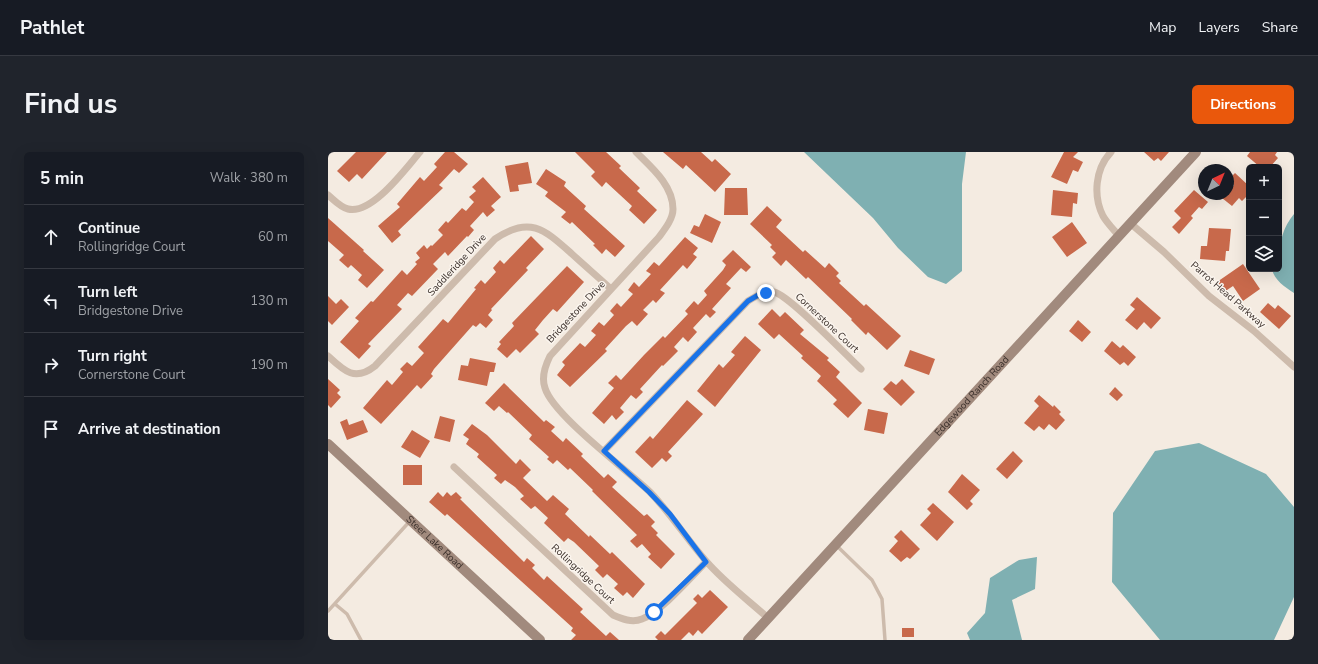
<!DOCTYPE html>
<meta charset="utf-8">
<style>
:root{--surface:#171b24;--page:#20242c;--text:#f1f3f6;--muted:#9ea1a6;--line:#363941;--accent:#ea580c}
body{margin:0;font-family:"Nunito Sans",sans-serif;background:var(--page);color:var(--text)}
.controls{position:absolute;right:12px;top:12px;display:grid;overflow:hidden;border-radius:6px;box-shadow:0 4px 16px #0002}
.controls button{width:36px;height:36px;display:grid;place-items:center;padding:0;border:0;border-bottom:1px solid var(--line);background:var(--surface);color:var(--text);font:20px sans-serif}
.compass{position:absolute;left:870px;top:12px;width:36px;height:36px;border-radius:50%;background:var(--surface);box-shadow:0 4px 16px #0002;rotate:43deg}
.stop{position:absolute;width:12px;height:12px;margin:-9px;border:3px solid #1a73e8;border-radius:50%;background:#fff}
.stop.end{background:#1a73e8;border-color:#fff;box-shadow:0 1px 4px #0008}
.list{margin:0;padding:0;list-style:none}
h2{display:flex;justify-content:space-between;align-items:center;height:52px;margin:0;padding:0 16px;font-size:17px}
h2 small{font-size:13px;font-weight:400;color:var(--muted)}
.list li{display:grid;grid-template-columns:26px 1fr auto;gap:12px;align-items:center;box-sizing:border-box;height:64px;padding:0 16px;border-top:1px solid var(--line)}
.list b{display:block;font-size:15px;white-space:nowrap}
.list p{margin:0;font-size:13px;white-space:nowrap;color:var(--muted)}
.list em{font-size:13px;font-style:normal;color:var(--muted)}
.icon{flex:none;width:22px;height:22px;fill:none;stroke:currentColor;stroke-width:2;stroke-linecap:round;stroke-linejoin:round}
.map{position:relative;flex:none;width:966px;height:488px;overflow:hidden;border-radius:6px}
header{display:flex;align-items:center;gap:24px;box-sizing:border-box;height:56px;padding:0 20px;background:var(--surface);border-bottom:1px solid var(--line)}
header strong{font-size:19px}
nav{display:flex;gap:22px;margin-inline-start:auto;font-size:14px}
.intro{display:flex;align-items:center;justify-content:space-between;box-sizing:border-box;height:96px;padding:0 24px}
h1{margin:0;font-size:28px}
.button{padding:10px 18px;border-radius:6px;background:var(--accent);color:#fff;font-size:14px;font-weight:700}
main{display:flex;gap:24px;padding:0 24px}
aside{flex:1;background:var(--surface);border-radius:6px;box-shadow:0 4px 16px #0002}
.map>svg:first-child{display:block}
.water{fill:#7fb0b2}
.building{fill:#c8694b}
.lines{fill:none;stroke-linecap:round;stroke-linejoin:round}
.lane{stroke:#cdbbac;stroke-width:3.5}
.street{stroke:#cdbbac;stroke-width:7}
.secondary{stroke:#a18a7d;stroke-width:10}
.route{stroke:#1a73e8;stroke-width:5}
.labels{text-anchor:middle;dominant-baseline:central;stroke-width:3;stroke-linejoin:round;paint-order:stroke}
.street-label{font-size:10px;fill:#3b302b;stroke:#fbf5ee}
</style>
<header>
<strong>Pathlet</strong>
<nav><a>Map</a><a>Layers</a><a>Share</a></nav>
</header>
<div class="intro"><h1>Find us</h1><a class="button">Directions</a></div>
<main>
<aside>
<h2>5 min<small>Walk · 380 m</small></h2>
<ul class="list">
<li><svg class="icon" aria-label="ahead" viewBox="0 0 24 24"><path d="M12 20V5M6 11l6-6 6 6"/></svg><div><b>Continue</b><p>Rollingridge Court</p></div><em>60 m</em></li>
<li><svg class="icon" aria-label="left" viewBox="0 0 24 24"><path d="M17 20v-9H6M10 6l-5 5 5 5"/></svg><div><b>Turn left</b><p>Bridgestone Drive</p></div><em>130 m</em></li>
<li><svg class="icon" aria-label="right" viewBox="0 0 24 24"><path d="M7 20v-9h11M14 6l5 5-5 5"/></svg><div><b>Turn right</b><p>Cornerstone Court</p></div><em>190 m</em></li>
<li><svg class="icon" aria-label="arrive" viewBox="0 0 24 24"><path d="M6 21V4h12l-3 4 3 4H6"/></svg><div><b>Arrive at destination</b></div></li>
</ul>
</aside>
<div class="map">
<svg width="966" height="488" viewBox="0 0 966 488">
<rect width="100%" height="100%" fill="#f4ebe1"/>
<path class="water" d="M 476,0 L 638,0 L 634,32 L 634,119 L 618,132 L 600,125 L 570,96 L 545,66 Z
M 966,62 L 966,141 C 957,135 946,128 944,117 L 951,117 C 951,96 952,79 966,62 Z
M 871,291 L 938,322 L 966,355 L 966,445 L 946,488 L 832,488 L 784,430 L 785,361 L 827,299 Z
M 709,405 L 707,437 L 684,448 L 694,488 L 642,488 L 639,481 L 657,461 L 662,426 L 691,408 Z"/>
<path class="building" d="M 28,0 L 59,0 L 34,27 L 29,22 L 21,30 L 9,19 Z
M 117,0 L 126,0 L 140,12 L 131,21 L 126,17 L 111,33 L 115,36 L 70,79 L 73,83 L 64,91 L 50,74 L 72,55 L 69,52 L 92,25 L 96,29 L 109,15 L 106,12 Z
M 247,0 L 278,0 L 293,14 L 291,16 L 312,36 L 309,39 L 329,58 L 316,72 L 301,58 L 304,54 L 278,30 L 274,35 L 263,24 L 267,20 Z
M 335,0 L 373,0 L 384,10 L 387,7 L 403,22 L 387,40 L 358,13 L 355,17 Z
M 736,0 L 750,0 L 745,5 L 755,10 L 750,20 L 745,18 L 739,32 L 723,25 Z
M 816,0 L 841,0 L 833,9 L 830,6 L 826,9 Z
M 922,0 L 949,0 L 947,3 L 950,6 L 942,15 L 932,15 L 919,4 Z
M 200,10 L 204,31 L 190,33 L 191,39 L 182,40 L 177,14 Z
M 218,17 L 238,30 L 236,34 L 258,54 L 256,57 L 297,94 L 287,105 L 278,97 L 274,102 L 265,93 L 267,92 L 244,70 L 242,72 L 233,65 L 238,60 L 217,44 L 220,40 L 208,32 Z
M 907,21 L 921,34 L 921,42 L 914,49 L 911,46 L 904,54 L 894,46 L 900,42 L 906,33 L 900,28 Z
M 155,25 L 173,45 L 163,54 L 167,58 L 159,65 L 155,60 L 142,74 L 146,78 L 140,85 L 139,84 L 120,104 L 117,100 L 105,112 L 110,117 L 84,144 L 80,141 L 69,153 L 74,157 L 40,192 L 43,194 L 31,207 L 12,190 L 31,169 L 27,166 L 43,149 L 45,150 L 74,118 L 79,123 L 89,112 L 87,110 L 92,106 L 88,101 L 96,93 L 99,97 L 103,93 L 104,94 L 115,83 L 110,78 L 118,69 L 120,71 L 134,56 L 138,59 L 146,50 L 141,45 L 148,39 L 144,35 Z
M 397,36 L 419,36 L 420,63 L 396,63 Z
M 725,38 L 750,41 L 749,52 L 745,51 L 744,65 L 723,63 Z
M 866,38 L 880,50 L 874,57 L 871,55 L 863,64 L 865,66 L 851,82 L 844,75 L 853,66 L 846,59 Z
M 439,54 L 454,68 L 448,75 L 475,100 L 477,98 L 497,116 L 501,111 L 511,121 L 508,124 L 513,129 L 511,131 L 536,154 L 538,152 L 573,184 L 559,198 L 540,180 L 538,183 L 523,168 L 524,167 L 480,125 L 478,127 L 458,108 L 453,114 L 444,105 L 448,101 L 442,95 L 444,93 L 422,72 Z
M 377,62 L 393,70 L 384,91 L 362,81 L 366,73 L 371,75 Z
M 0,66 L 36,98 L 35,99 L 56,118 L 39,136 L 30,128 L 34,123 L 23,113 L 20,116 L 11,108 L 16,103 L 0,89 Z
M 744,70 L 759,91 L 739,105 L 724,85 Z
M 881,76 L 903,77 L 901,99 L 898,99 L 897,109 L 872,107 L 873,94 L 879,94 Z
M 203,84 L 216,97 L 198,116 L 200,118 L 163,157 L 164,158 L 160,163 L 165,168 L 158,176 L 152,171 L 148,175 L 145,173 L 106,217 L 103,222 L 105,224 L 93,237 L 89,233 L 53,272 L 35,256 L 59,228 L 64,233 L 75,220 L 72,217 L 79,210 L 84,214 L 96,201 L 90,195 L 108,175 L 115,167 L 120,171 L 148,137 L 146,136 L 153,128 L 157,132 L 168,120 L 165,116 L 172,108 L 176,112 Z
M 357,85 L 370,96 L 365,102 L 369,105 L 359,117 L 355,113 L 332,138 L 337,141 L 328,151 L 325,148 L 315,158 L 320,162 L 309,174 L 304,169 L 298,174 L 277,197 L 279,199 L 242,235 L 229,223 L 237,213 L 234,210 L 252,191 L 257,195 L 268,183 L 263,179 L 271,170 L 276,174 L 286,163 L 282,159 L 289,151 L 293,155 L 305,142 L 300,138 L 306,130 L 311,135 L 323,122 L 318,119 L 326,110 L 331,114 Z
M 405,98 L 423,115 L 418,120 L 413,116 L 398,132 L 403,136 L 384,157 L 388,160 L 382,166 L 378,162 L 365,176 L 369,180 L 360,190 L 355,185 L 346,195 L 350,199 L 335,214 L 334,213 L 312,237 L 315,240 L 308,247 L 303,243 L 292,256 L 296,260 L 288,268 L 284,263 L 276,272 L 264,261 L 286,236 L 280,231 L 288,223 L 293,228 L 316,203 L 335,184 L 337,186 L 360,162 L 357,159 L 366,149 L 370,153 L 379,143 L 376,139 L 395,118 L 398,113 L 394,109 Z
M 915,112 L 932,137 L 915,149 L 905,134 L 896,140 L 889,130 Z
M 239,114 L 256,130 L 229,160 L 225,157 L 215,168 L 207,178 L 211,182 L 192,201 L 188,197 L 179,206 L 169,197 L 173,192 L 171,190 L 186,174 L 184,171 Z
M 0,144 L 8,152 L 13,147 L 21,155 L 4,173 L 0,169 Z
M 809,145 L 833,166 L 823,177 L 816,170 L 809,178 L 797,168 L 807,157 L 802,153 Z
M 940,151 L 947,157 L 950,153 L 963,164 L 951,177 L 932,160 Z
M 444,157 L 452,165 L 457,160 L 476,178 L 472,182 L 501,206 L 499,208 L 512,220 L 508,225 L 534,251 L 520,266 L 505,252 L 509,248 L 489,229 L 493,224 L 473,206 L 475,204 L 451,182 L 446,187 L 430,172 Z
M 750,168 L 763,180 L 754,190 L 741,179 Z
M 417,184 L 433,198 L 387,255 L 369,239 L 391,212 L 395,216 L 407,203 L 403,200 Z
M 784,189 L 792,196 L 795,193 L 808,205 L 800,214 L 796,210 L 792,213 L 776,199 Z
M 582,198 L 607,207 L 601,223 L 576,214 Z
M 142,206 L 168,211 L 166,220 L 162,220 L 159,234 L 130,228 L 133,213 L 140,214 Z
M 0,227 L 12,238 L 9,241 L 13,245 L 3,256 L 0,253 Z
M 574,227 L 587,240 L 573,254 L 555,237 L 563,229 L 568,233 Z
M 176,231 L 216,270 L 218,268 L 227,275 L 223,279 L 235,290 L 238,286 L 255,302 L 253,304 L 276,326 L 280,322 L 289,330 L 284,335 L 316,364 L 319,362 L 327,370 L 323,374 L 330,381 L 328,383 L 347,402 L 333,417 L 320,405 L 323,402 L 314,392 L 309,396 L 302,389 L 309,383 L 264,339 L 265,338 L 242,316 L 240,318 L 229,308 L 225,312 L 219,307 L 221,305 L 201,287 L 204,283 L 180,260 L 179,261 L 171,254 L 166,259 L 157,251 Z
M 787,235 L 795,243 L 789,249 L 781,242 Z
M 711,243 L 725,255 L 726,253 L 733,260 L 731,262 L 737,268 L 728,278 L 721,272 L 716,278 L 711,274 L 706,279 L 696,271 L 711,254 L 706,249 Z
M 359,248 L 375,262 L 340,300 L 344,304 L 338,310 L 334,306 L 324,316 L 307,300 L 322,284 L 325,287 Z
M 540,257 L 560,261 L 556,282 L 536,278 Z
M 112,264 L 127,268 L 122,290 L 106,286 Z
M 19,267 L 21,273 L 35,268 L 40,280 L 19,288 L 12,270 Z
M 144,272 L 159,283 L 188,312 L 192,307 L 203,318 L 195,326 L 219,349 L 225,343 L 241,357 L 237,362 L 261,385 L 262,383 L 282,402 L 284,400 L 317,432 L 305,446 L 299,440 L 295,444 L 286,436 L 290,432 L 279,422 L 275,426 L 267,418 L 271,414 L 246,390 L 240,386 L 236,390 L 216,371 L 220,366 L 207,354 L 203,357 L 192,347 L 196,344 L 187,335 L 177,328 L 173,332 L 166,326 L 169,323 L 149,305 L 151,302 L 138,292 L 141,287 L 135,283 Z
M 84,278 L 102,289 L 92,306 L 73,295 Z
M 685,299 L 695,309 L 679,327 L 668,317 Z
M 75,313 L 94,313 L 94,333 L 75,333 Z
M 634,322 L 652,338 L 642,349 L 645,352 L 639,358 L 620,340 Z
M 110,340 L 115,345 L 119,340 L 123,344 L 128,340 L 134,346 L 132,347 L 196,410 L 199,406 L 207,413 L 204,416 L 216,428 L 219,424 L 255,457 L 252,460 L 278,484 L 282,480 L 291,488 L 243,488 L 248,483 L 243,479 L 245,476 L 119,362 L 117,364 L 101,350 Z
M 605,351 L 626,370 L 609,389 L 592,373 L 603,361 L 599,357 Z
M 573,378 L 592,397 L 582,407 L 579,405 L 573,410 L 561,399 L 570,389 L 566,385 Z
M 382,438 L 400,455 L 374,482 L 370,478 L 365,484 L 361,480 L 353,488 L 330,488 L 327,485 L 333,479 L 337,483 L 369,451 L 365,447 L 370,442 L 374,446 Z
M 574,476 L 586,476 L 586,485 L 574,485 Z"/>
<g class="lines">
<path class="lane" d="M 509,394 L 544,428 L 554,447 L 557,488
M 7,452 L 19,462 L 33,488
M 0,459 L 82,369"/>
<path class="street" d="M 308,0 C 323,15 345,33 345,57 C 345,67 337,77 331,85 L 222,204 C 217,214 213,225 217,236 C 225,263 298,317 322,340 C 343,362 358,386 378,409 C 396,430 420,448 440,466
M 783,0 C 767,17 765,44 775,64 C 779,71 786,78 791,84
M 0,43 C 6,48 12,55 20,57 C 44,63 78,16 92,0
M 802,71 L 836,100 L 881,144 L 926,179 L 966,215
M 0,204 C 16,219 27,230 47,214 L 167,87 C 202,63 217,78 244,102 C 257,114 270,125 283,137
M 276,299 L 420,149 C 428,144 436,139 446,140 C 461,143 519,204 533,217
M 126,315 L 285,463 C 294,467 304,471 314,467 C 333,460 363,425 378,410"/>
<g class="secondary">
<path id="s1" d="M 0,292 L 212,488"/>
<path id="s2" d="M 420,488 L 868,0"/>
</g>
</g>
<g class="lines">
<path class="route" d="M 326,460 L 378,410 L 342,362 L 321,340 L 276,299 L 420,149 L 432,142 L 438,141"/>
</g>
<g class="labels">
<g class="street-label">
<text transform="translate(129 113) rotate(-47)">Saddleridge Drive</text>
<text transform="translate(900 143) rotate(41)">Parrot Head Parkway</text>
<text transform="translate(248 160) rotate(-47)">Bridgestone Drive</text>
<text transform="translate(499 171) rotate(43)">Cornerstone Court</text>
<text stroke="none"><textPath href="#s2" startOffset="331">Edgewood Ranch Road</textPath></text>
<text stroke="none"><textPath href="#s1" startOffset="145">Steer Lake Road</textPath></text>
<text transform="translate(255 422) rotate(43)">Rollingridge Court</text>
</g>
</g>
</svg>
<div class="controls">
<button>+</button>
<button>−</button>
<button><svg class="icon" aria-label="layers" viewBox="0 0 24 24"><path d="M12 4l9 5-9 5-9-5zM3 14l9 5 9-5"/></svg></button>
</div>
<svg class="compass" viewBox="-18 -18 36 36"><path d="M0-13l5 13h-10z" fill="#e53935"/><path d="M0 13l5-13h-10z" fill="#9ea1a6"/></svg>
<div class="stop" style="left:326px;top:460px"></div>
<div class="stop end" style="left:438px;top:141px"></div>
</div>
</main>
